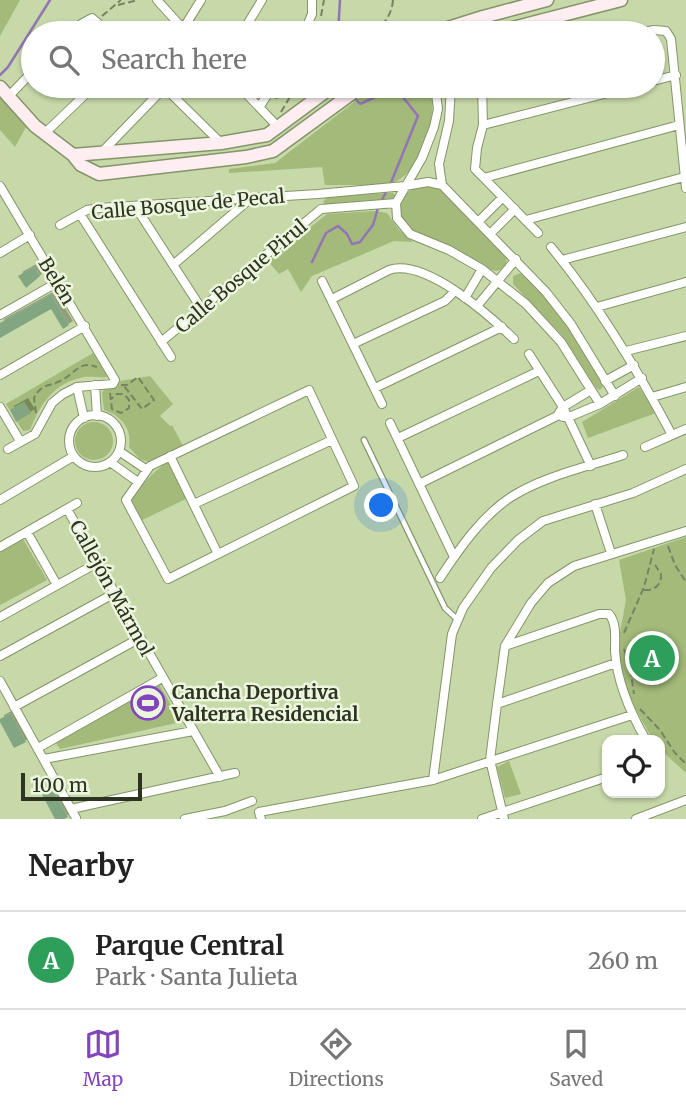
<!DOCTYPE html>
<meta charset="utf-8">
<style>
:root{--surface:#fff;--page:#f2f2f2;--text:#222;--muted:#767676;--line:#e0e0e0;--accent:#8245bb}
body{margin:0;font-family:Merriweather,serif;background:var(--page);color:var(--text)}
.controls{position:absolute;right:21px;bottom:21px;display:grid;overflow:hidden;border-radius:14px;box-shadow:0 2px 5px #0004}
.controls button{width:63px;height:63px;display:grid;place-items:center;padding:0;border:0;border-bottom:2px solid var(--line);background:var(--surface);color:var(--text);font:35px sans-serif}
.scale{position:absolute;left:21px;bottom:18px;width:121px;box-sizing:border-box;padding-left:7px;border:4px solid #2d3421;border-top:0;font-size:19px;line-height:24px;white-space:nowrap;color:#2d3421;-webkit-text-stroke:5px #ecf6de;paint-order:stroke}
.you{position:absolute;left:382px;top:506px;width:24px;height:24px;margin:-18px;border:5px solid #fff;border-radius:50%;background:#1a73e8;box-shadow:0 0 0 10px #1a73e833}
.badge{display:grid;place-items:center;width:46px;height:46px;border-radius:50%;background:var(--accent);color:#fff;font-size:23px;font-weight:700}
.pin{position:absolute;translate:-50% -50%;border:4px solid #fff;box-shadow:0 2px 7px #0006}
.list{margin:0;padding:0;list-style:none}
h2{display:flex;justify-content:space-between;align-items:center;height:91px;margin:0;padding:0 28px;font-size:30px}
h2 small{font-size:23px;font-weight:400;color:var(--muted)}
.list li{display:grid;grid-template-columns:46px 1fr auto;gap:21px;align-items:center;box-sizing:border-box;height:98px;padding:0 28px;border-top:2px solid var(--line)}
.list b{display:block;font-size:26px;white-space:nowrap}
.list p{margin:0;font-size:23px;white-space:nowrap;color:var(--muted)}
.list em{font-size:23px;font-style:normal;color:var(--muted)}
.icon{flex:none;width:38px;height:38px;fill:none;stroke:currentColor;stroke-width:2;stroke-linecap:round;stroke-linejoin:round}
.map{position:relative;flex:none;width:686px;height:819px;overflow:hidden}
.search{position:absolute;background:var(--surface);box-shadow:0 2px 5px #0004;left:21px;right:21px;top:21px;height:77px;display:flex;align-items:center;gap:18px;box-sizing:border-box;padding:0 24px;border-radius:38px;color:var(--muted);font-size:26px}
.sheet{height:189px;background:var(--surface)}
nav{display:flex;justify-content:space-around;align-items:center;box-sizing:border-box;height:98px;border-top:2px solid var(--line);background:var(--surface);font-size:19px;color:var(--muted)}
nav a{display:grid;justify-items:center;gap:4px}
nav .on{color:var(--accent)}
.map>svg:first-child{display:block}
.green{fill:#a3ba7a}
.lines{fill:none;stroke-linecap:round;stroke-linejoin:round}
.stream{stroke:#9275b5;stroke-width:2.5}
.building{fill:#82a681;filter:url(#shadow)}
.lane-casing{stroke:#849568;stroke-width:7}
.street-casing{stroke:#849568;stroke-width:10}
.secondary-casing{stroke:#849568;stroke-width:15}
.path{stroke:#778363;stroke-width:2;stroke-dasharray:7 3.5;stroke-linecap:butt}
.lane{stroke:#fff;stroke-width:4.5}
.street{stroke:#fff;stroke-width:8}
.secondary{stroke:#feedf1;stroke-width:12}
.labels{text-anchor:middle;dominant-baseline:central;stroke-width:5;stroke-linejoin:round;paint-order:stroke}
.street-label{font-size:19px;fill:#2d3421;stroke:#ecf6de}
.poi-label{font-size:19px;font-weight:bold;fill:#2d3421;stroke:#ecf6de;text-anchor:start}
</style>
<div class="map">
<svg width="686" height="819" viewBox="0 0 686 819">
<defs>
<filter id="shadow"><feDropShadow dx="4" dy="-4" stdDeviation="0" flood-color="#0004"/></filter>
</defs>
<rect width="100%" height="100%" fill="#c7d8a9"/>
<path class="green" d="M 0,0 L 20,0 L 0,36 Z
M 375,86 L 432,86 C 436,119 424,174 388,185 L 325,185 L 322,167 L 229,173 L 229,169 L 275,163 Z
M 0,94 L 26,127 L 15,147 L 0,130 Z
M 425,184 L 437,187 L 445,193 L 506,254 C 509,265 502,273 491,270 L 454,249 L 410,230 L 400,216 C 399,197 408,189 425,184 Z
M 393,193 L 396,196 L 392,201 L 326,205 L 323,202 L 328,196 Z
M 375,211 L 387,213 L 399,230 L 413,242 L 394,241 L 312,276 L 301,292 L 288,269 L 279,274 L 268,261 L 327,214 Z
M 521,273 C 548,291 586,356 604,385 L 600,390 L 596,388 L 562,335 L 513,284 L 513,276 Z
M 93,353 L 106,371 L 107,377 C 100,378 92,376 84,377 C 55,382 40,404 30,430 L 23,431 L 6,404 Z
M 150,376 L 173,404 L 160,416 L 170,426 L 172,425 L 183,446 L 149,462 L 140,459 L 129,447 C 132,429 122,416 104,410 L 102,393 L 104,390 L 117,387 L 120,381 Z
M 639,387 L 656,413 L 588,438 L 582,422 Z
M75 441a19 19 0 1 1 38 0a19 19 0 1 1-38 0Z
M 167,463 L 172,466 L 186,499 L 140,521 L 130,501 C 137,490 155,469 167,463 Z
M 686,537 L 686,773 L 660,749 L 660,740 L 653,740 L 631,701 L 619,663 L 619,638 L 626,600 L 619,560 Z
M 23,539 L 47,580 L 0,605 L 0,552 Z
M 159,684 L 181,722 L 60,749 L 56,743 Z
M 509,761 L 521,794 L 505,798 L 497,767 Z"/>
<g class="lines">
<path class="stream" d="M 338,33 L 340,0
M 0,75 L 8,67 L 50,0
M 355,98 L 360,104 L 380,95 L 398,91 L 418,116 L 390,185
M 382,200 L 386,192
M 312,262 L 326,233 L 338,226 L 347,234 L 352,244 L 360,242 L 373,225 L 378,208"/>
</g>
<path class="building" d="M 34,267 L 40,276 L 26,288 L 18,276 Z
M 51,295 L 69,325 L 63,329 L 51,309 L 0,338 L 0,323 Z
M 24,402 L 31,413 L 16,422 L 10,410 Z
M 11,713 L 26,742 L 14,748 L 0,722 L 0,719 Z
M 48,781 L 68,817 L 64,819 L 55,819 L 38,787 Z"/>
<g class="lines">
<defs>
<path id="lane" d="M 364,440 L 445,608 L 457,619"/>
<path id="street" d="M 157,0 L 187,33
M 183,29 L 201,0
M 71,33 L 81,24 L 92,18 L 109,33
M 242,33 L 262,0
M 304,33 L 312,14 L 312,0
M 640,33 L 654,30 L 666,31 L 671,39 L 686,188
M 653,81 L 676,75
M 163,86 L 221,143
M 239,86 L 279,128
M 435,86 L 438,109 L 434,127 L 422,158 L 396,203 L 397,218 L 410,234 L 449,250 L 482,269 L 526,304 L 561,342 L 600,404
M 482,86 L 483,125 L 477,148 L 475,169 L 538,233
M 9,96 L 33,71
M 260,106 L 273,86
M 483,125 L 635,86
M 45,133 L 94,86
M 102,152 L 165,87
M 484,178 L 679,125
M 442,185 L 439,164 L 449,121 L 451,86
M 0,186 L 115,380 L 113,384 L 77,387 L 63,394 L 52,403 L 35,434 L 8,449
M 135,206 L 201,308
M 321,209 L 396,203
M 80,214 L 171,357
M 526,220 L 684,177
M 479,221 L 503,197
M 60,225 L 87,210 L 99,208 L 318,194 L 405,186 L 428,182 L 442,185 L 546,292 L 571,324 L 615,396
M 491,233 L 515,209
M 551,247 C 599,305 637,369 672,435
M 0,253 L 30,235
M 562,260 L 686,227
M 173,265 L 250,199
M 322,281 L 382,404
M 465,298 L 482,269
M 332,299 L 389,270 C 425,258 489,315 514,339
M 477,306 L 516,259
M 597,307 L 686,282
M 0,315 L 58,282
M 161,342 L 321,209
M 353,344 L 445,301 L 455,291
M 626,351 L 686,336
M 529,354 L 563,407 L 591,466
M 0,375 L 85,326
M 605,381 L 634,365
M 95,385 L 97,416
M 77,387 L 84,418
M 375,388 L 502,327
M 309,390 L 354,486 L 168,579 L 126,500 L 150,466 Z
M 652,397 L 686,387
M 0,407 L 20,441
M69 441a26 26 0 1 1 52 0a26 26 0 1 1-52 0Z
M 563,417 L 569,417 L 600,404 L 642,378
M 390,423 L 454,557
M 398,438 L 539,371
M 645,447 L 686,429
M 119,451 L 147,470
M 170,456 L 218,554
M 110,462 L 138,482
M 419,484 L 557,416 L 563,407 L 591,390
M 0,500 L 74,456
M 194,504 L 332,440
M 595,504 L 611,553
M 67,509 L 220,777
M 27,532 L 57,585
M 0,547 L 77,503
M 440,578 C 459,549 482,516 511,497 C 544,476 587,467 623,455
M 0,617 L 97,563
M 505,646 L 599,614 L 609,614 C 617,623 615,639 615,651 C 617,683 631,714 646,740
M 0,656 L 115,593
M 0,681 L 76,818
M 497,704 L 616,663
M 14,707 L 140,638
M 38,748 L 162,678
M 44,759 L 193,731
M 433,780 L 452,634 L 463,608 L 491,568 L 518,540 L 543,521 L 633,493 L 686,469
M 71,809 L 235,773
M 185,819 L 225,811 L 252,801
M 261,819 L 259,812 L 433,780 L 632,715
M 482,819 L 607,777
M 504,819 L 490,760 L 497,704 L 505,646 L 531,603 L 548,583 L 574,566 L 686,531
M 636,819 L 686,800"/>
<path id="secondary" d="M 432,33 L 483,17 L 547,0
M 493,33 L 621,0
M 0,87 L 35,126 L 73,155 L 81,165 L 99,174 L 246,157 L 273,151 L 362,86
M 73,155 L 221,143 L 267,135 L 333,86"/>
</defs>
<use href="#lane" class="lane-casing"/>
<use href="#street" class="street-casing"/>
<use href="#secondary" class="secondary-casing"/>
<path class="path" d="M 118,5 L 138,0
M 102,16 L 121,0
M 321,16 L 324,0
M 377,32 L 386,33
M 375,33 C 384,24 392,14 393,0
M 275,98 L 290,95
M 281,112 L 291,95 L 305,86
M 121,385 L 127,385 L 138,377 L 154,400 L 142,409 L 124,386
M 110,393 L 112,409 L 121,413 L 129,408 L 129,400 L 124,394 L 117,394 L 111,399
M 36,413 L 34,398 C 41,383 50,387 62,380 C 76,373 79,360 97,367
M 668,546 L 675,565 L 686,582
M 644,590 C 654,591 662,585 661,574 L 655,565
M 624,633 L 644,587 L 654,549
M 624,649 L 630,667 L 634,694
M 640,709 L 660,730 L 675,753 L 686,764"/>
<use href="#lane" class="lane"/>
<use href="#street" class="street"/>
<use href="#secondary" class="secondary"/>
</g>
<defs>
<symbol id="stadium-ring" viewBox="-11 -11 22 22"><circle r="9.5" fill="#ecf6de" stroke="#8245bb" stroke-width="1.5"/><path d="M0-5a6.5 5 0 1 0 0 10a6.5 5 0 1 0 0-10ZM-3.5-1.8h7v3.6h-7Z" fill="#8245bb"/></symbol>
</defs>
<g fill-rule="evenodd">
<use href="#stadium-ring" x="129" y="684" width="38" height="38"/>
</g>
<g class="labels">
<g class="street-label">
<text transform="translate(188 204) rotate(-5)">Calle Bosque de Pecal</text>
<text transform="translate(241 276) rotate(-40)">Calle Bosque Pirul</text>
<text transform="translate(57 281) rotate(59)">Belén</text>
<text transform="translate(112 588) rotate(61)">Callejón Mármol</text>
</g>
<g class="poi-label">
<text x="172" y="692">Cancha Deportiva<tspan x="172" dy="22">Valterra Residencial</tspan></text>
</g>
</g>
</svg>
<div class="controls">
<button><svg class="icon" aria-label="locate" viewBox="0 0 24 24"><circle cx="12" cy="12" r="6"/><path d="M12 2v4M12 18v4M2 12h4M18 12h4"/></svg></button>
</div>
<div class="scale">100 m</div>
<div class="you"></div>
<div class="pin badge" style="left:652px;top:658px;background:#2e9e5b">A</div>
<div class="search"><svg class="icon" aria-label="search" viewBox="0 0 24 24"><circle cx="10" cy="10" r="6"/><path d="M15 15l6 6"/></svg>Search here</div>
</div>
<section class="sheet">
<h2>Nearby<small></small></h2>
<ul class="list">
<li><span class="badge" style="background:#2e9e5b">A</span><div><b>Parque Central</b><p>Park · Santa Julieta</p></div><em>260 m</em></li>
</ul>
</section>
<nav>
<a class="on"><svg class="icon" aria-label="map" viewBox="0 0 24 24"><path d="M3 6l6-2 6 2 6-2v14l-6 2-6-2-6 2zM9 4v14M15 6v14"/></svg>Map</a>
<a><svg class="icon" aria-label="directions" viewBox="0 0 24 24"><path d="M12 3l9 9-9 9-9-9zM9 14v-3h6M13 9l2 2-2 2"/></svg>Directions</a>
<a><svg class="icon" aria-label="saved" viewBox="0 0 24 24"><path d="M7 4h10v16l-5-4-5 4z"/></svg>Saved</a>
</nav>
